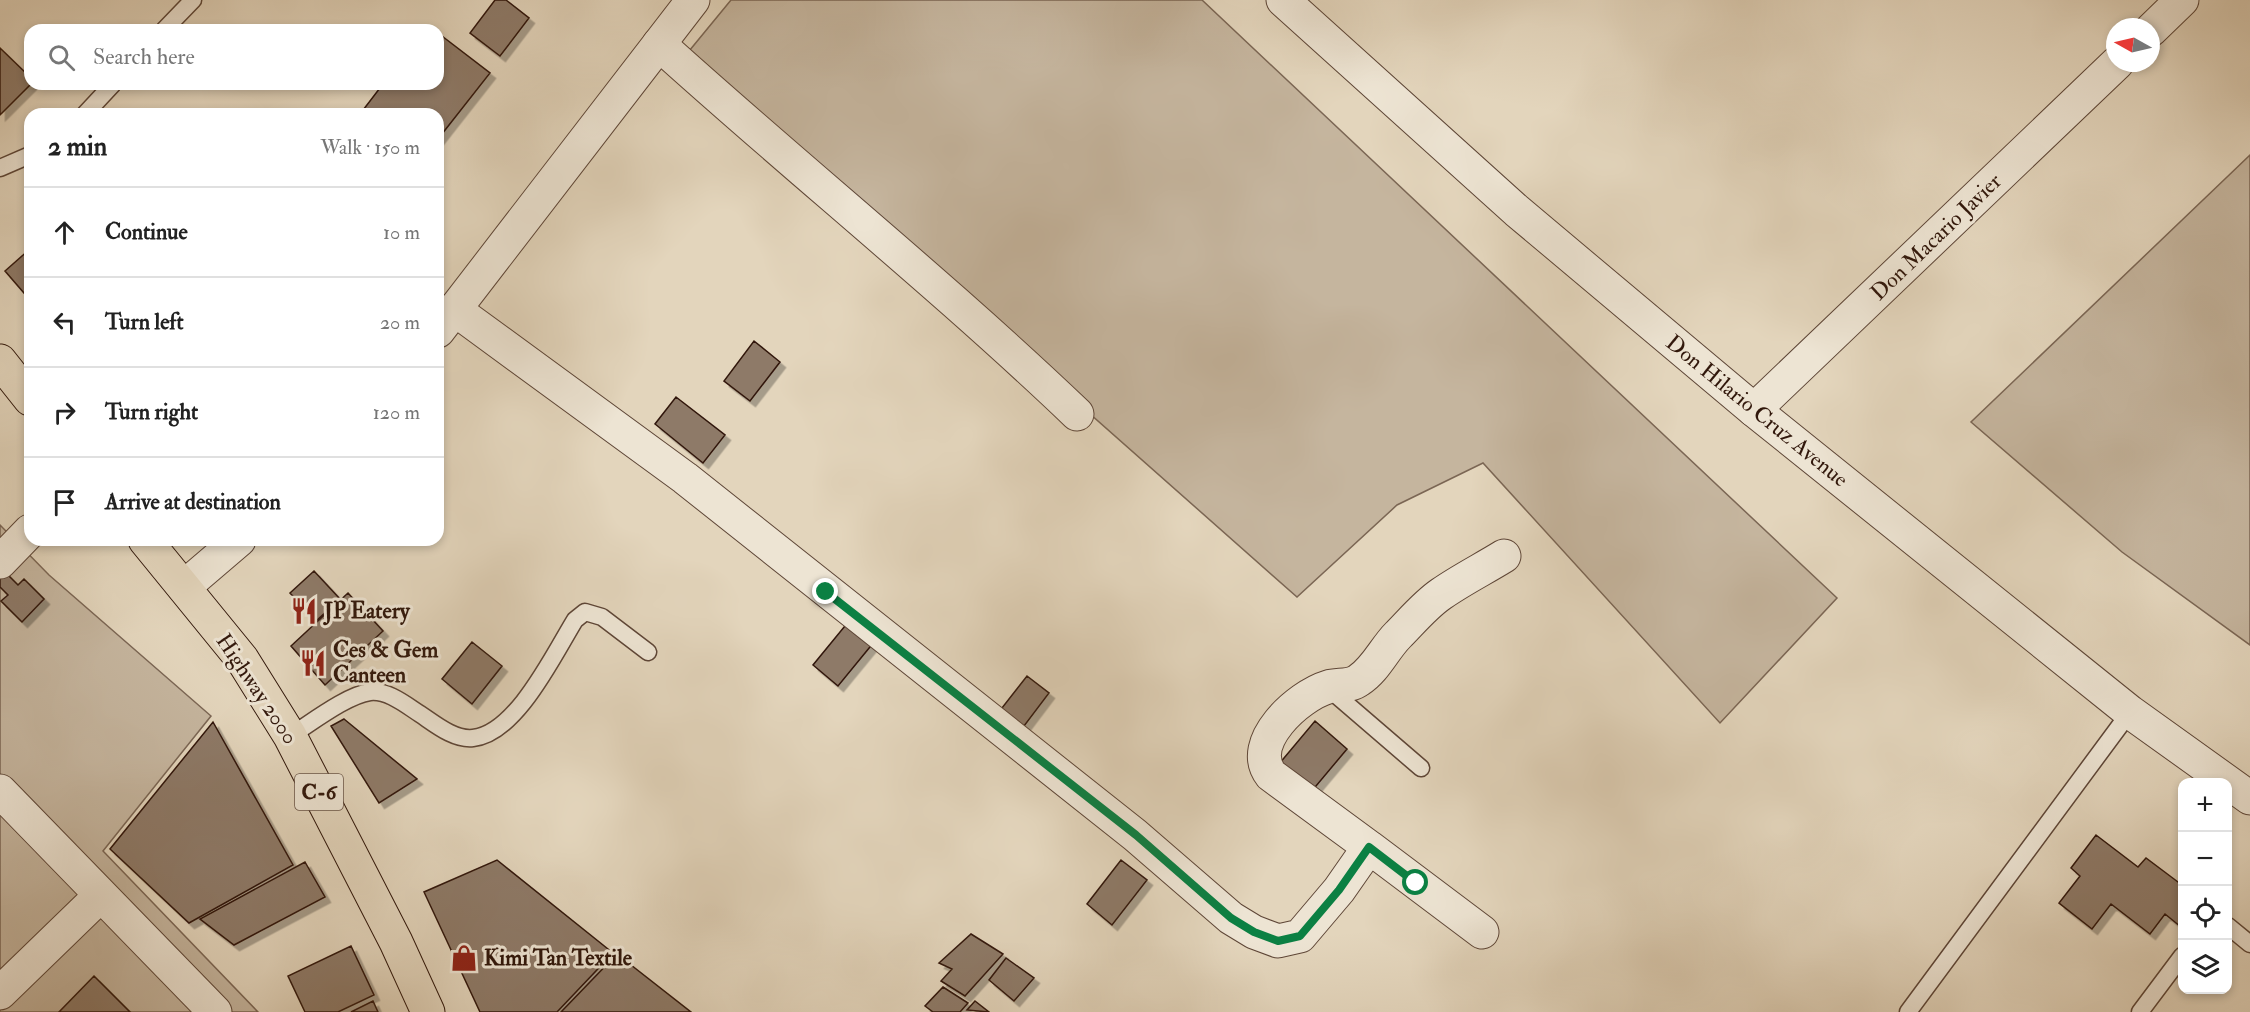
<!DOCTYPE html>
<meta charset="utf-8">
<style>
:root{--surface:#fff;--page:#f2f2f2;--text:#222;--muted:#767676;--line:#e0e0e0}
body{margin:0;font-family:"IM FELL Double Pica",serif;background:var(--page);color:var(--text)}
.controls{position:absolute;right:18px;bottom:18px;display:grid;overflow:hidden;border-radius:12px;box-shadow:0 3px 9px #0003}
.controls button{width:54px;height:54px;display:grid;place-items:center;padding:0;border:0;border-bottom:2px solid var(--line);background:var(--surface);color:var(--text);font:30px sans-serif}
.compass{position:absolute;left:2106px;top:18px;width:54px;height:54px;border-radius:50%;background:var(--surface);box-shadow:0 3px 9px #0003;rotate:278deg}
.stop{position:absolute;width:18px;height:18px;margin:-14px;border:4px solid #0b8043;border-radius:50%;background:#fff}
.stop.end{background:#0b8043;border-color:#fff;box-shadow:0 2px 6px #0008}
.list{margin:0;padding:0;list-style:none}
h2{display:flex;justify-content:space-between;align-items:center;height:78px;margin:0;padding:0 24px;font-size:26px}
h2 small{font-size:20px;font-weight:400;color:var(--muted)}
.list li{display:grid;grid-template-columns:39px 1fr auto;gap:18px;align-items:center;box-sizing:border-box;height:90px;padding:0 24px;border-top:2px solid var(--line)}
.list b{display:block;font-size:22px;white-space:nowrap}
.list em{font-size:20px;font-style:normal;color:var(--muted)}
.icon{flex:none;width:33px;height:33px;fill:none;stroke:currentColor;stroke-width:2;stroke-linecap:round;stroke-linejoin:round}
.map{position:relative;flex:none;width:2250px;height:1012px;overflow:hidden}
.search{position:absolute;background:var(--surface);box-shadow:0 3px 9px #0003;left:24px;top:24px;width:420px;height:66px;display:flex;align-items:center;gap:15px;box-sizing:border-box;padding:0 21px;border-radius:18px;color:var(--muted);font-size:22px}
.panel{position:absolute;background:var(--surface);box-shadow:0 3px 9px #0003;left:24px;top:108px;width:420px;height:438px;border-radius:18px}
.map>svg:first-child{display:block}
.green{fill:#c5b59e;stroke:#7b6654;stroke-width:1.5}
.building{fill:#8e7a67;stroke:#31170b;stroke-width:1.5;filter:url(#shadow)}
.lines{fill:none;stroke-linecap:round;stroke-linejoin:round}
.service-casing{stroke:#5e4637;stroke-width:19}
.minor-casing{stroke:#5e4637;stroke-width:35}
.tertiary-casing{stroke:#5e4637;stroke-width:35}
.primary-casing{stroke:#31170b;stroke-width:35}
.service{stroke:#ede4d3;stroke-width:16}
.minor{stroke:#ede4d3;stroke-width:33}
.tertiary{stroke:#ede4d3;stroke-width:33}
.primary{stroke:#e3d5bc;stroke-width:33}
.route{stroke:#0b8043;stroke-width:8}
.labels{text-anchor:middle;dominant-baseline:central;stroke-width:6;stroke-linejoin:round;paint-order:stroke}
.shield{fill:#ede4d3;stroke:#695447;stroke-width:1.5}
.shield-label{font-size:21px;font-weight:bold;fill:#31170b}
.street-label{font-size:22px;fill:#31170b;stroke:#ede4d3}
.poi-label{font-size:22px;font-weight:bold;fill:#31170b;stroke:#ede4d3;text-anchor:start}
</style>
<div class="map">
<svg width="2250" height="1012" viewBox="0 0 2250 1012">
<defs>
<filter id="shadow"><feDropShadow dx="5.5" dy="5.5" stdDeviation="0" flood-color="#0004"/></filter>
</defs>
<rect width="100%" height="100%" fill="#e3d5bc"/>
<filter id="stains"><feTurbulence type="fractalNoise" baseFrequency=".00333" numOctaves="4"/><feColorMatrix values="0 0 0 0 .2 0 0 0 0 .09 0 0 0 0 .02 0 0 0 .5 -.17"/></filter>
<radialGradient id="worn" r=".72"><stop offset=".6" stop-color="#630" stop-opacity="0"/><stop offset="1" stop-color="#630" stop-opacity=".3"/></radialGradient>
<path class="green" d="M 731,0 L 1202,0 L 1837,598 L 1720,723 L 1483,463 L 1397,505 L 1297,597 L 685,56 Z
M 2250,155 L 2250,645 L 2122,552 L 1971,422 Z
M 0,525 L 49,575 L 211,716 L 103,851 L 258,1012 L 0,1012 Z"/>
<path class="building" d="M 495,0 L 506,0 L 529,18 L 500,56 L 470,33 Z
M 438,33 L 490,73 L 438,139 L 438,114 L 360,114 L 383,84 L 438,84 Z
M 0,48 L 30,77 L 31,84 L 0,115 Z
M 30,249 L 30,300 L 5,271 Z
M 754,341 L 780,362 L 750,401 L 724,381 Z
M 676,397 L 725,435 L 703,463 L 655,424 Z
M 0,567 L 18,585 L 24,579 L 44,599 L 22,622 L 1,601 L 8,595 L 0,587 Z
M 314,571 L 340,599 L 316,621 L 290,593 Z
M 348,593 L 383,631 L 325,685 L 291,646 Z
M 849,621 L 874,642 L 838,686 L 813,665 Z
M 472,642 L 502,666 L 472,704 L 442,679 Z
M 1027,676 L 1049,693 L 1021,730 L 998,713 Z
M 344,719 L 417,779 L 379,803 L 331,726 Z
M 1315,721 L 1347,749 L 1311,792 L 1279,764 Z
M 213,722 L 293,865 L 189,923 L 110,849 Z
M 2096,835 L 2138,867 L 2146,858 L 2182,885 L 2181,927 L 2165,914 L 2150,934 L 2111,904 L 2092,929 L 2059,903 L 2080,876 L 2071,868 Z
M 497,860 L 613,953 L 557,1012 L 480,1012 L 424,892 Z
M 1121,860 L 1147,880 L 1112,925 L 1087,904 Z
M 305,862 L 325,897 L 234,945 L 200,919 Z
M 971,934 L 1003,954 L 965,996 L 941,981 L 952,969 L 939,963 Z
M 351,946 L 374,995 L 338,1012 L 305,1012 L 288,976 Z
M 617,954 L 691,1012 L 561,1012 Z
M 1006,958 L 1034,978 L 1014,1001 L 989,980 Z
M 94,976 L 130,1012 L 59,1012 Z
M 943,987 L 968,1003 L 960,1012 L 933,1012 L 925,1006 Z
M 373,1001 L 378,1012 L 351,1012 Z
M 975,1001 L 989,1012 L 967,1010 Z"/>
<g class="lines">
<defs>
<path id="service" d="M 164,30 L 193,0
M 85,114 L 113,84
M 0,168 L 30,155
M 1328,688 L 1421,768
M 290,736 C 311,723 347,695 370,692 C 388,690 406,705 420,714 C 435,724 454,740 473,738 C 516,734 554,654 575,620 L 585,612 L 602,617 L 648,652
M 2228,926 L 2250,944
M 1908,1012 L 2130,712
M 2140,1012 L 2182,956"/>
<path id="minor" d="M 2151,30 L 2182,0
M 659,44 C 797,169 942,285 1077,414
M 454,309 L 685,478 L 1135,835 L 1231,918 L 1254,932 L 1278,941 L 1300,936 L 1339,890 L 1369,847 L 1482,932
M 1754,410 L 2117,63
M 0,562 L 30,531
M 0,791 L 215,1012
M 1369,847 L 1271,775 C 1246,743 1298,696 1328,687 C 1338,684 1350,687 1359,680 C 1376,669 1384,649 1398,635 C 1411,622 1425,605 1441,594 C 1461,580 1483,569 1504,556
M 0,993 L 101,895"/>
<path id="tertiary" d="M 1283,0 L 1517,211 L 1754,410 L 2130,712 L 2250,798
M 438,331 L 693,0
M 184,587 L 239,540"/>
<path id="primary" d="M 0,361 L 30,399
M 145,540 L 242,659 L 290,736 L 396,942 L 428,1012"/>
</defs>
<use href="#service" class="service-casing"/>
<use href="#minor" class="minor-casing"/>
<use href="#tertiary" class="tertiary-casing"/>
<use href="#primary" class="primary-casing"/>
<use href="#service" class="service"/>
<use href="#minor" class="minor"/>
<use href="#tertiary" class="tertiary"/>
<use href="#primary" class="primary"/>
</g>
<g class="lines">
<path class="route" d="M 826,592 L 1136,835 L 1231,918 L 1254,932 L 1278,941 L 1300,936 L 1339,890 L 1369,847 L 1416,883"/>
</g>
<defs>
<symbol id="restaurant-bare" viewBox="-9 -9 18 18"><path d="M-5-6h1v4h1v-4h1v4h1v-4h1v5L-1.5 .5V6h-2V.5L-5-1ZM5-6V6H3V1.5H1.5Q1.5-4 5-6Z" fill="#8f2418" stroke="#ede4d3" stroke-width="2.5" paint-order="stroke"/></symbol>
<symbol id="shop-bare" viewBox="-9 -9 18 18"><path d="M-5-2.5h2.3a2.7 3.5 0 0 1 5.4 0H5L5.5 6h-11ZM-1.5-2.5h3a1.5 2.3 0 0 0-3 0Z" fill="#8f2418" stroke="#ede4d3" stroke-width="2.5" paint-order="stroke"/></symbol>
</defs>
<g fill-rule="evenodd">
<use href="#restaurant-bare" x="285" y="592" width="38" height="38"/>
<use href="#restaurant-bare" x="294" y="644" width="38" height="38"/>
<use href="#shop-bare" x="445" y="939" width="38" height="38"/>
</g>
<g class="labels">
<rect class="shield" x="295" y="774" width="48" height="36" rx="4.5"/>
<g class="shield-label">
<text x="319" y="792">C-6</text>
</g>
<g class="street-label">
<text transform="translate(1936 237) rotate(-44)">Don Macario Javier</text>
<text transform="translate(1757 411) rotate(39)">Don Hilario Cruz Avenue</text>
<text transform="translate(257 689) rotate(56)">Highway 2000</text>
</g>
<g class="poi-label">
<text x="324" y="611">JP Eatery</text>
<text x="333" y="650">Ces &amp; Gem<tspan x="333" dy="25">Canteen</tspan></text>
<text x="484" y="958">Kimi Tan Textile</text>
</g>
</g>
<rect width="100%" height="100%" filter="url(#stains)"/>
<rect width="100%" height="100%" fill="url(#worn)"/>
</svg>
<div class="controls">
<button>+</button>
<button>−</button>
<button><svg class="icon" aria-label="locate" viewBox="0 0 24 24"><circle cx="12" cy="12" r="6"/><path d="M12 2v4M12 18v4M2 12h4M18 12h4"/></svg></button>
<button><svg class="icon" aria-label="layers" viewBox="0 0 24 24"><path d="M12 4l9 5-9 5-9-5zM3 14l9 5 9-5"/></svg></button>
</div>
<svg class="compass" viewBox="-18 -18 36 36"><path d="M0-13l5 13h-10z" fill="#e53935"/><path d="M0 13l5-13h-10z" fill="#767676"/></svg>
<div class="stop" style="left:1416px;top:883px"></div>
<div class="stop end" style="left:826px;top:592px"></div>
<div class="search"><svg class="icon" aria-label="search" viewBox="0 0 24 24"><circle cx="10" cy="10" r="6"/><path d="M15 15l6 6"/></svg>Search here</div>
<section class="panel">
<h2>2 min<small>Walk · 150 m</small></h2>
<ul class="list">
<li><svg class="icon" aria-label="ahead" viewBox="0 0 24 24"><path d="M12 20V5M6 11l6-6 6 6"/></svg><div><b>Continue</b></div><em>10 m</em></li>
<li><svg class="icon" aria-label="left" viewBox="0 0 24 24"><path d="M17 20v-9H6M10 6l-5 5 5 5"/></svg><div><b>Turn left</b></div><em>20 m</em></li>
<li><svg class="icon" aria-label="right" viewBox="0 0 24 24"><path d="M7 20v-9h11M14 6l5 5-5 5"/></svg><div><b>Turn right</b></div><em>120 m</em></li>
<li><svg class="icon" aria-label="arrive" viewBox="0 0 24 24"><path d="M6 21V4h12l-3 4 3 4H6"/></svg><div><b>Arrive at destination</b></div></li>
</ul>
</section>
</div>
